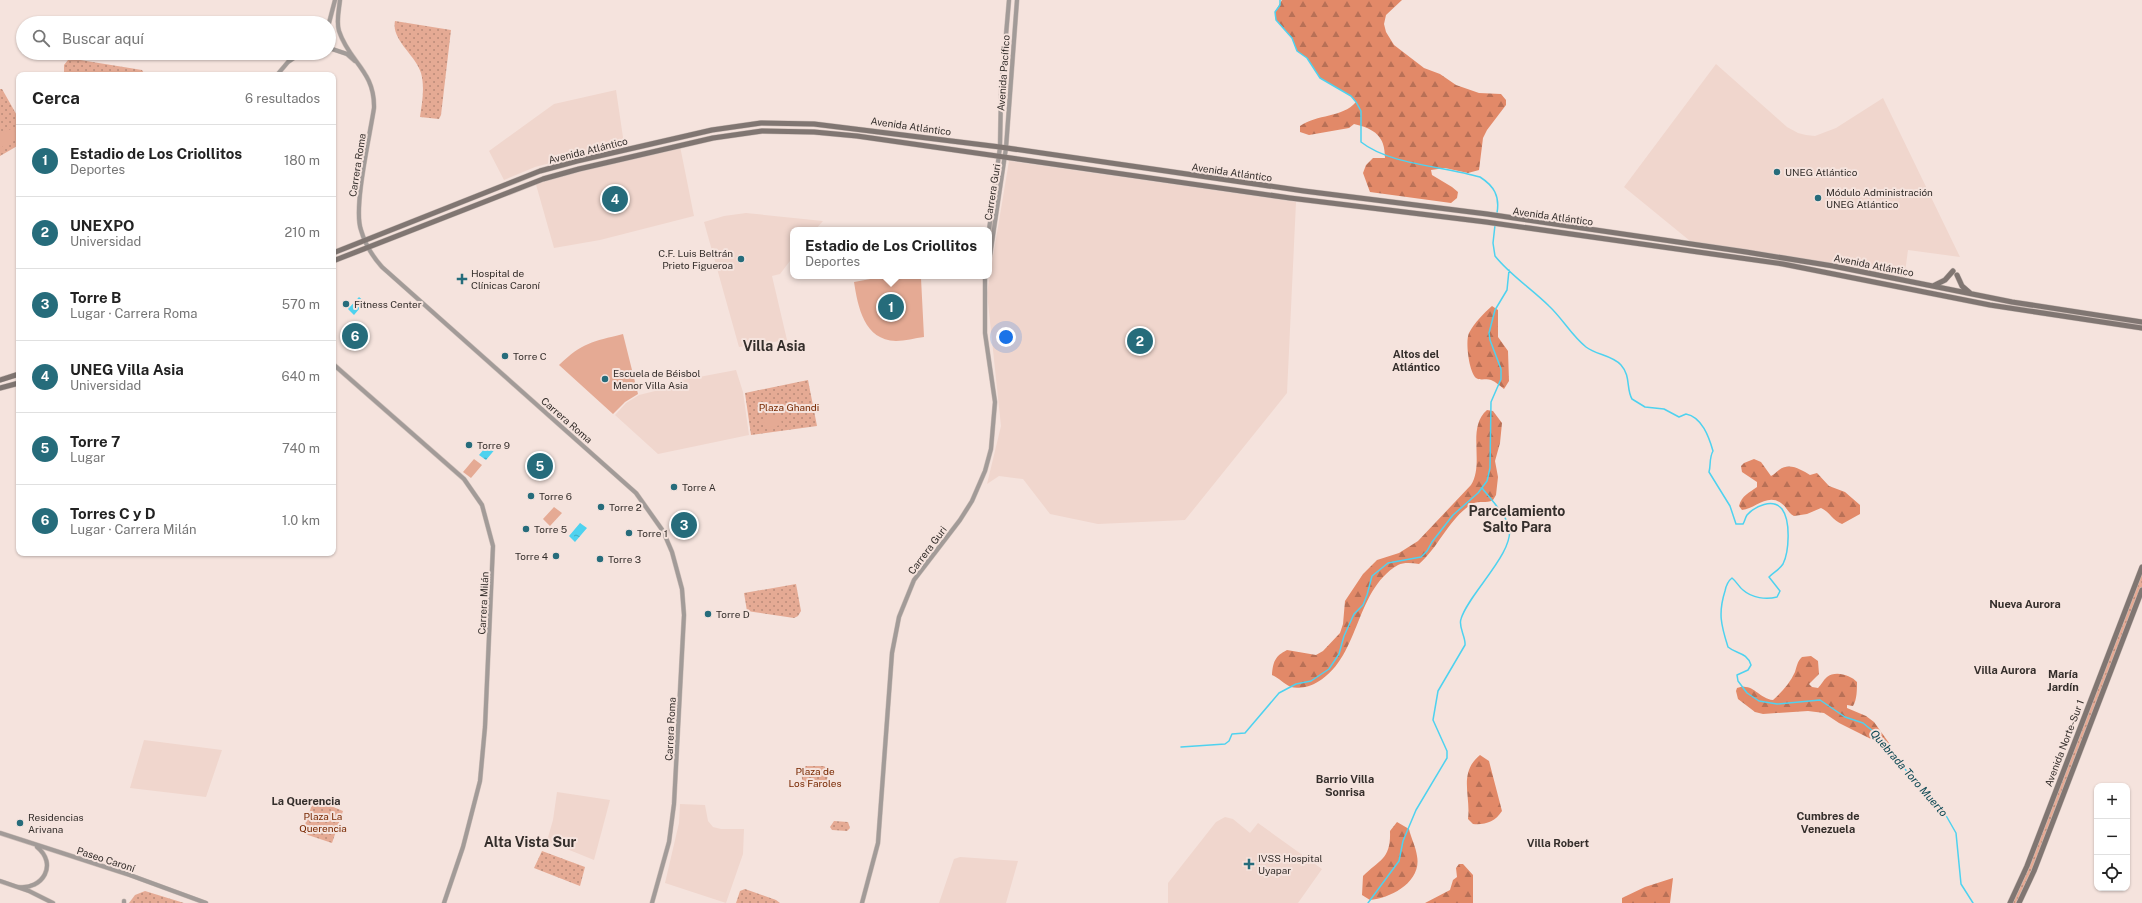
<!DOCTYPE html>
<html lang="es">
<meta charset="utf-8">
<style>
:root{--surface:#fff;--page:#f6f6f6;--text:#222;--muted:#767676;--line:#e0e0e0;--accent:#266c7b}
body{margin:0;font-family:"Public Sans",sans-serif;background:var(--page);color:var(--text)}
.controls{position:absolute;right:12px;bottom:12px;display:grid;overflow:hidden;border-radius:8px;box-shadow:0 1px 3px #0004}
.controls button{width:36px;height:36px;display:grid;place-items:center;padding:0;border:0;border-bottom:1px solid var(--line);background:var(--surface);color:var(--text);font:20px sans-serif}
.you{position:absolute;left:1006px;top:337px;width:14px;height:14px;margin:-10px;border:3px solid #fff;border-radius:50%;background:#1a73e8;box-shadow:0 0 0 6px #1a73e833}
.badge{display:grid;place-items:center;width:26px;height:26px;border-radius:50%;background:var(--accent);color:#fff;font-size:13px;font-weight:700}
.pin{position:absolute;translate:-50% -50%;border:2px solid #fff;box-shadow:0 1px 4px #0006}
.popup{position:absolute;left:790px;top:227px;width:202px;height:52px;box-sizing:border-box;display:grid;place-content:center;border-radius:8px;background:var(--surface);filter:drop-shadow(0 1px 3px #0005);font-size:13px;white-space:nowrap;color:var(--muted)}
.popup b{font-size:15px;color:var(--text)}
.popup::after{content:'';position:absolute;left:50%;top:100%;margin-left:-8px;border:8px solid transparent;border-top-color:var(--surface)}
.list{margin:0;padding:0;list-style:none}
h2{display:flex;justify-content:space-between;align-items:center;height:52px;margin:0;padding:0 16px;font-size:17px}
h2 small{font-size:13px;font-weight:400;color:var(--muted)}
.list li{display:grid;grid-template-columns:26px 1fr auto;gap:12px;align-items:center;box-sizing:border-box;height:72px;padding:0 16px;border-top:1px solid var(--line)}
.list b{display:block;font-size:15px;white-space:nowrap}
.list p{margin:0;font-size:13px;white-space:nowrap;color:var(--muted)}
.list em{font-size:13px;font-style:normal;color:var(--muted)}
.icon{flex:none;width:22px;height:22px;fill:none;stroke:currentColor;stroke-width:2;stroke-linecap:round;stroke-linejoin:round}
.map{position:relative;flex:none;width:2142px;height:903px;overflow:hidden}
.search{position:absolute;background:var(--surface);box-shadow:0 1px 3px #0004;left:16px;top:16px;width:320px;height:44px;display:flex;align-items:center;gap:10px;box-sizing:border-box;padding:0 14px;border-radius:22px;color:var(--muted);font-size:15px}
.panel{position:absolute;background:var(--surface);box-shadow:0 1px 3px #0004;left:16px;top:72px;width:320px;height:484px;border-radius:8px}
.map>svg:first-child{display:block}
.built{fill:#f0d6cd}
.grass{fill:url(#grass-dots)}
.forest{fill:url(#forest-firs)}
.garden{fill:#e5aa94}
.water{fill:url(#water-ripples)}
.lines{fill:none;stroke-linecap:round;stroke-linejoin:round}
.stream{stroke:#4ed2ef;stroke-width:1.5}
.tertiary-casing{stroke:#cebfb9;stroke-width:5}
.secondary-casing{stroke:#cebfb9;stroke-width:6}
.tertiary{stroke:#a29b98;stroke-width:4}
.secondary{stroke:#807672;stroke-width:5}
.poi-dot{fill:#266c7b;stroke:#f5e3dd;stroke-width:1.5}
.labels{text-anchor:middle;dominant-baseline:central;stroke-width:4;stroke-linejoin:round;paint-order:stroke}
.street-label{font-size:10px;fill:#342e2b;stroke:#f5e3dd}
.poi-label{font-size:10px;fill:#342e2b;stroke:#f5e3dd;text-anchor:start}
.park-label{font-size:10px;fill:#782801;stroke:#f5e3dd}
.neighbourhood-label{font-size:11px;font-weight:bold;fill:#342e2b;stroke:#f5e3dd}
.water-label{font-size:11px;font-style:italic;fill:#0a4652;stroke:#f5e3dd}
.district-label{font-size:14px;font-weight:bold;fill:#342e2b;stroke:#f5e3dd}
</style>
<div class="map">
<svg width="2142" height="903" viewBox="0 0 2142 903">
<defs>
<pattern id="grass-dots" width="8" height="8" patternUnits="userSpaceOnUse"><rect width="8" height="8" fill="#e5aa94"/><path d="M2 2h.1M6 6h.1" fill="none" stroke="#ba8b79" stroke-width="1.8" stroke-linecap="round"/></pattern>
<pattern id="forest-firs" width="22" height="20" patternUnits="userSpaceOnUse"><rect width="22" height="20" fill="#e28968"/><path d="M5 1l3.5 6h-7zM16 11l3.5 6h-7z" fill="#b87056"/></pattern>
<pattern id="water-ripples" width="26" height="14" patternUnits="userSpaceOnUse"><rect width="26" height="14" fill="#4ed2ef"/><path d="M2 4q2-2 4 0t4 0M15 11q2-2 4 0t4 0" fill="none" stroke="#42abc2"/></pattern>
</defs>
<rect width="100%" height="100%" fill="#f5e3dd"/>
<path class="built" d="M 1716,64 L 1787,127 L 1798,133 L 1806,135 L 1815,136 L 1836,128 L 1883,98 L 1960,257 L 1908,250 L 1904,280 L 1695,245 L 1624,187 Z
M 616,90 L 624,144 L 535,167 L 504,180 L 489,151 L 554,104 Z
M 680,146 L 694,216 L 600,240 L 554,248 L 535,181 Z
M 1009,161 L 1296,202 L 1287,393 L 1185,520 L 1098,524 L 1050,514 L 1023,479 L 999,476 L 987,484 L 1001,426 L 987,293 Z
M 746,213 L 823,221 L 815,230 L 793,230 L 793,257 L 780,274 L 772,276 L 787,340 L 739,347 L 704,222 L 724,216 Z
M 736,370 L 743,392 L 749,435 L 658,454 L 615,415 L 626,403 L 639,395 L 675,386 L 683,380 Z
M 144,740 L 222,750 L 206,797 L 130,788 Z
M 557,792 L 610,800 L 594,860 L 547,841 L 553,820 Z
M 680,804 L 705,805 L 708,821 L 713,827 L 721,829 L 744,829 L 743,854 L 726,903 L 665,883 L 679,823 Z
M 1225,817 L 1233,819 L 1250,833 L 1258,823 L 1322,869 L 1298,903 L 1168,903 L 1168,883 L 1216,822 Z
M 960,857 L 1018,861 L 1006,903 L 939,903 L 954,859 Z"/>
<path class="grass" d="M 395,21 L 451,30 L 441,115 L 439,119 L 420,117 C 422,103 425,88 421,73 C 416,55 391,40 395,21 Z
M 74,59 L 142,70 L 145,75 L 64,75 L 64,65 L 68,60 Z
M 0,89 L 2,89 L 19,119 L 19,145 L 0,156 Z
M 808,380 L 817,426 L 751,435 L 745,393 Z
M 2142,567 L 2142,590 L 2019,903 L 2010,903 Z
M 796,584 L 801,611 L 798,616 L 794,618 L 747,611 L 744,593 Z
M 806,766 L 824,766 L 828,770 L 827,785 L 825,787 L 805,786 C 801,781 800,770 806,766 Z
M 314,799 L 343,811 L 332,843 L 302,833 Z
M 834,821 L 848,822 L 850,828 L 847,831 L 832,830 L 830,827 Z
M 542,851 L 585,867 L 580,886 L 534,868 Z
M 745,889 L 776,900 L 780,903 L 736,903 L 740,891 Z
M 145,891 L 184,903 L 129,903 L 135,895 Z"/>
<path class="forest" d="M 1282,0 L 1402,0 L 1386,15 L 1384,24 L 1386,32 L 1394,45 L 1424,68 L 1440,74 L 1456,85 L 1479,93 L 1501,94 L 1506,100 L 1506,105 L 1487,130 L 1483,138 L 1479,170 L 1468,173 L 1445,168 L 1431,170 L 1432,175 L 1452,187 L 1458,192 L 1457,198 L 1451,203 L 1370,192 L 1363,173 L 1366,165 L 1373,158 L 1385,158 C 1385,136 1375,129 1354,124 L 1349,128 L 1309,135 L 1300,132 L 1300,126 C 1317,114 1342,118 1356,102 L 1351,96 L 1320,78 L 1307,58 L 1297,51 L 1292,38 L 1276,20 L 1275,12 Z
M 1492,306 L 1498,310 L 1498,337 L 1508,351 L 1509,381 L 1504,389 C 1500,386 1496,382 1491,380 C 1486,378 1481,381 1476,378 C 1469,372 1465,341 1469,333 C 1475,322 1483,314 1492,306 Z
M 1487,410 L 1493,411 L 1502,423 L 1500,443 L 1495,461 L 1498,477 L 1496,495 L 1493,500 C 1486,504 1480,500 1472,504 C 1449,518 1439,547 1419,564 C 1412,563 1404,562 1398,565 C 1353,591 1361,661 1314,684 C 1308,687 1297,689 1291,687 C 1284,684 1279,678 1272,675 C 1273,662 1275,656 1287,650 L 1316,655 L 1323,651 L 1340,633 L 1343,624 L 1345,601 L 1363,574 L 1377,560 L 1399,553 L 1418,541 L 1471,485 C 1485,463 1466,428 1487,410 Z
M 1754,459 L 1761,462 L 1771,476 C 1775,474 1776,472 1779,470 C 1790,462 1801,470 1810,475 L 1817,473 L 1829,486 L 1845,492 L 1860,505 L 1860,514 L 1842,524 C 1833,521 1830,512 1821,508 L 1807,514 L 1794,516 C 1788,513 1786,506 1781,503 C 1767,493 1755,509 1742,510 L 1739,506 C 1742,495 1749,493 1757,487 L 1757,482 L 1742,472 L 1741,466 L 1744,463 Z
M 1811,656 L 1818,661 L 1819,674 L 1809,684 L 1812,687 L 1818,688 C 1822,684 1823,680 1827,677 C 1835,670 1851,675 1857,682 C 1857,689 1857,700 1853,706 L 1847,705 L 1847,708 L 1866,716 L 1874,722 L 1889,743 L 1885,746 L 1839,723 L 1824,713 L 1808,711 L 1763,714 L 1755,712 L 1738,699 L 1736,691 L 1737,688 C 1753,682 1758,698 1773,700 C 1782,692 1790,683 1795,672 C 1797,666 1797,662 1802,657 Z
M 1480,755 L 1489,761 L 1502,811 C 1495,822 1485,825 1473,824 L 1468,819 C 1471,795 1458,773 1480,755 Z
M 1397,822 L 1409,829 C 1411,838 1416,847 1417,856 C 1422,882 1391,898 1370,900 L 1362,895 L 1363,876 C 1380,859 1391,859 1390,831 Z
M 1459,864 L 1463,864 L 1473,875 L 1473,903 L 1425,903 L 1450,890 L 1453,880 L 1457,877 L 1456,868 Z
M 1673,878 L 1670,903 L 1622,903 L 1622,898 L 1645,887 Z"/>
<path class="garden" d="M 13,128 L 18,139 L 0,148 L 0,134 Z
M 887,276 L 920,276 L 921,278 L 924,337 C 915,338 905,341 896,341 C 864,340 858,307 854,282 Z
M 623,334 L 638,394 L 625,402 L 613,414 L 559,365 C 583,342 592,342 623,334 Z
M 780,414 L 782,425 L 765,428 L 763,417 Z
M 474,459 L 482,465 L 471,478 L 463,472 Z
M 554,507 L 562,513 L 550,526 L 543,519 Z"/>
<path class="water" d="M 359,297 L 365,302 L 354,315 L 348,309 Z
M 490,442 L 497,447 L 486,460 L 479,455 Z
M 580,523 L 587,528 L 575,542 L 569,536 Z"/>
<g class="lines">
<path class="stream" d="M 1280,0 L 1280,5 L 1275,12 L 1276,20 L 1292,38 L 1297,51 L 1307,58 L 1320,78 L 1351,96 L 1356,102 L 1361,111 L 1361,142 C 1390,165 1444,166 1480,177 C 1494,186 1500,196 1497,213
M 1495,225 L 1493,243 L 1495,256 C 1510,275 1532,289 1549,306 C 1563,319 1571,335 1586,347 C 1596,355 1612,355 1621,365 C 1631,376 1626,389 1632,399 L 1645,407 L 1664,409 L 1679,417 L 1686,414 C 1702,417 1709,437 1713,451 C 1709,458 1711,465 1709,472 L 1730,506 L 1736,524 L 1743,524 C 1745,521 1745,518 1747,515 C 1755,506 1773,498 1782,509 C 1791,521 1789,552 1783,564 C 1779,570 1774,572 1769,577 L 1780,591 L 1777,597 C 1766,600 1752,598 1743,590 C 1739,587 1737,582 1732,578 C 1728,581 1726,586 1725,591 C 1718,613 1721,625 1728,647 C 1736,654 1747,652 1751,665 L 1748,670 L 1737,675 L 1738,681 L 1747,693 L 1759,701 L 1777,704 L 1820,700 L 1845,717 L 1863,723 L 1885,741 L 1918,787 L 1944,812 L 1956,833 L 1961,884 L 1973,903
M 1181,747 L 1225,744 L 1229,741 L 1232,734 L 1245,733 L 1279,693 L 1296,684 L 1311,681 L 1329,669 L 1339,654 L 1344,636 L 1354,614 L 1363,605 L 1367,595 L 1372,576 L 1388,563 L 1421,557 L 1427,551 L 1432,542 L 1453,515 L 1478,493 L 1487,481 L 1490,468 L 1491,402 L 1501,379 L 1501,369 L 1490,340 L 1489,333 L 1495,310 L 1507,290 L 1509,270
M 1368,903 L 1399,861 L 1403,841 L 1416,810 L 1447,758 L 1447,751 L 1433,720 L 1438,691 L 1465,645 C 1466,637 1458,627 1461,619 C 1468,594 1516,552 1509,526 C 1506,515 1489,497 1482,488"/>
<defs>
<path id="tertiary" d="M 340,0 C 339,10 336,21 339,31 C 349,62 375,71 374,108 C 370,135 353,208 361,230 C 365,244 373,257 382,267 L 636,493 L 663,531 L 672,552 L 682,589 L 684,615 L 674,804 L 669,842 L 652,903
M 329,23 L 335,0
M 329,48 L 347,54 L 355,61
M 277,75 L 288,62 L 301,53
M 989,230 L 1000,147 L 1001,93 L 1009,0
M 989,262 L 1006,148 L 1017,0
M 333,364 L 464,479 L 482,505 L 493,546 L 485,727 L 480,781 L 463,847 L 444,903
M 0,833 L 127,874 L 206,903
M 0,881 L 29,891 L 53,903
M 18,887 C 43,890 58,864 37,847
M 124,903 L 124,901
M 862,903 L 878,843 L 892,653 L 899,617 L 914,580 L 960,520 L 972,501 L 985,471 L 991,449 L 995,402 L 985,333 L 985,276"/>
<path id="secondary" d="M 333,253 L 540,171 L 577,161 L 712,130 L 761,123 L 814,124 L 1000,147 L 1304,191 L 1487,214 L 1746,252 L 1833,266 L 2012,302 L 2142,322
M 333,261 L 543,179 L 579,169 L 713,138 L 762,131 L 814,132 L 857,136 L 1290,198 L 1486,222 L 1783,264 L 1990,305 L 2142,328
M 1957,275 L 1962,286 L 1970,293
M 1933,286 L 1945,280 L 1953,271
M 0,380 L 19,374
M 0,388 L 19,383
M 2010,903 L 2027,866 L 2142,567
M 2019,903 L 2034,871 L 2142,590"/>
</defs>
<use href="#tertiary" class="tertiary-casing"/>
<use href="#secondary" class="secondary-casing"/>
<use href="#tertiary" class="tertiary"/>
<use href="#secondary" class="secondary"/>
</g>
<g class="poi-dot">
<circle cx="1777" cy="172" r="4"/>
<circle cx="1818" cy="198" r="4"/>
<circle cx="741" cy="259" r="4"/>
<path d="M460 273h4v4h4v4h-4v4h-4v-4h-4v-4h4z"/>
<circle cx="346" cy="304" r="4"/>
<circle cx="505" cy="356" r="4"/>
<circle cx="605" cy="379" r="4"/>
<circle cx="469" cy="445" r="4"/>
<circle cx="674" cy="487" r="4"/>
<circle cx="531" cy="496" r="4"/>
<circle cx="601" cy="507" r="4"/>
<circle cx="526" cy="529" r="4"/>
<circle cx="629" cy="533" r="4"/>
<circle cx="556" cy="556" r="4"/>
<circle cx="600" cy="559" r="4"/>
<circle cx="708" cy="614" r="4"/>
<circle cx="20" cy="823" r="4"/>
<path d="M1247 858h4v4h4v4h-4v4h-4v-4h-4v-4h4z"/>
</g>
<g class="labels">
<g class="street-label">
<text transform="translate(1003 73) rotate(-86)">Avenida Pacífico</text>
<text transform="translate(911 126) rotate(8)">Avenida Atlántico</text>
<text transform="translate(588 150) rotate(-14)">Avenida Atlántico</text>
<text transform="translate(357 165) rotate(-81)">Carrera Roma</text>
<text transform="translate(1232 172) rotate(8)">Avenida Atlántico</text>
<text transform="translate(992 192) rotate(-81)">Carrera Guri</text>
<text transform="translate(1553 216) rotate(8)">Avenida Atlántico</text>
<text transform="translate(1874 265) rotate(11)">Avenida Atlántico</text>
<text transform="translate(567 420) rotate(41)">Carrera Roma</text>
<text transform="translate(927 550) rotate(-53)">Carrera Guri</text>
<text transform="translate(483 603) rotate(-87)">Carrera Milán</text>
<text transform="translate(670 729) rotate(-87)">Carrera Roma</text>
<text transform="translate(2064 743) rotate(-69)">Avenida Norte-Sur 1</text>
<text transform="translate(106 859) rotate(18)">Paseo Caroní</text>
</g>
<g class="poi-label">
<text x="1785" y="172">UNEG Atlántico</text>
<text x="1826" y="192">Módulo Administración<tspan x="1826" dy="12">UNEG Atlántico</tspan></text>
<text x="733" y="253" text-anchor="end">C.F. Luis Beltrán<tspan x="733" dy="12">Prieto Figueroa</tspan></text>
<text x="471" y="273">Hospital de<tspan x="471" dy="12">Clínicas Caroní</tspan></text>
<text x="354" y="304">Fitness Center</text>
<text x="513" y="356">Torre C</text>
<text x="613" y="373">Escuela de Béisbol<tspan x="613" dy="12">Menor Villa Asia</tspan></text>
<text x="477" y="445">Torre 9</text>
<text x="682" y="487">Torre A</text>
<text x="539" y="496">Torre 6</text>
<text x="609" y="507">Torre 2</text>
<text x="534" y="529">Torre 5</text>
<text x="637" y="533">Torre 1</text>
<text x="548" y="556" text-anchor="end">Torre 4</text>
<text x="608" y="559">Torre 3</text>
<text x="716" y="614">Torre D</text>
<text x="28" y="817">Residencias<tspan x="28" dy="12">Arivana</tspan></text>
<text x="1258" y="858">IVSS Hospital<tspan x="1258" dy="12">Uyapar</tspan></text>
</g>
<g class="park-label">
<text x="789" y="407">Plaza Ghandi</text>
<text x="815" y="771">Plaza de<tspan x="815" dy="12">Los Faroles</tspan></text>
<text x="323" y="816">Plaza La<tspan x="323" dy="12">Querencia</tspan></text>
</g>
<g class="neighbourhood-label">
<text x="1416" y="354">Altos del<tspan x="1416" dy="13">Atlántico</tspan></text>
<text x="2025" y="604">Nueva Aurora</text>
<text x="2005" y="670">Villa Aurora</text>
<text x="2063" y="674">María<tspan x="2063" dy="13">Jardín</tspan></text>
<text x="1345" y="779">Barrio Villa<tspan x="1345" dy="13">Sonrisa</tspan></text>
<text x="306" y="801">La Querencia</text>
<text x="1828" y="816">Cumbres de<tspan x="1828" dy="13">Venezuela</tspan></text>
<text x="1558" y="843">Villa Robert</text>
</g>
<g class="water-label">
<text transform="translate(1909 773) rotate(49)">Quebrada Toro Muerto</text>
</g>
<g class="district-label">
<text x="774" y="346">Villa Asia</text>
<text x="1517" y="511">Parcelamiento<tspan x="1517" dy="16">Salto Para</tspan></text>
<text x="530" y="842">Alta Vista Sur</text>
</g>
</g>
</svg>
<div class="controls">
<button>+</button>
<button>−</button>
<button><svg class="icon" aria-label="locate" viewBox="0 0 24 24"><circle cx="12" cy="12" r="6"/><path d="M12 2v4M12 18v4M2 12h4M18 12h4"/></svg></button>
</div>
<div class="you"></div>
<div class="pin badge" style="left:891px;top:307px">1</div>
<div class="popup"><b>Estadio de Los Criollitos</b>Deportes</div>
<div class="pin badge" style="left:1140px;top:341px">2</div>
<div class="pin badge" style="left:684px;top:525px">3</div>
<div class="pin badge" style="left:615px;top:199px">4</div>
<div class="pin badge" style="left:540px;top:466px">5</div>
<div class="pin badge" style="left:355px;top:336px">6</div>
<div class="search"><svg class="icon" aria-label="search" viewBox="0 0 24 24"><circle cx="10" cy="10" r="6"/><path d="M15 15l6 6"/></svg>Buscar aquí</div>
<section class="panel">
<h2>Cerca<small>6 resultados</small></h2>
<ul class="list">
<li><span class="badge">1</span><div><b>Estadio de Los Criollitos</b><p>Deportes</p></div><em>180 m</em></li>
<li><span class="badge">2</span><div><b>UNEXPO</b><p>Universidad</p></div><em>210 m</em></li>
<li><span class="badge">3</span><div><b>Torre B</b><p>Lugar · Carrera Roma</p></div><em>570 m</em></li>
<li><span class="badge">4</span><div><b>UNEG Villa Asia</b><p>Universidad</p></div><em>640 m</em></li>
<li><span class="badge">5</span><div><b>Torre 7</b><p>Lugar</p></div><em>740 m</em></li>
<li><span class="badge">6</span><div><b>Torres C y D</b><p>Lugar · Carrera Milán</p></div><em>1.0 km</em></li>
</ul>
</section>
</div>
